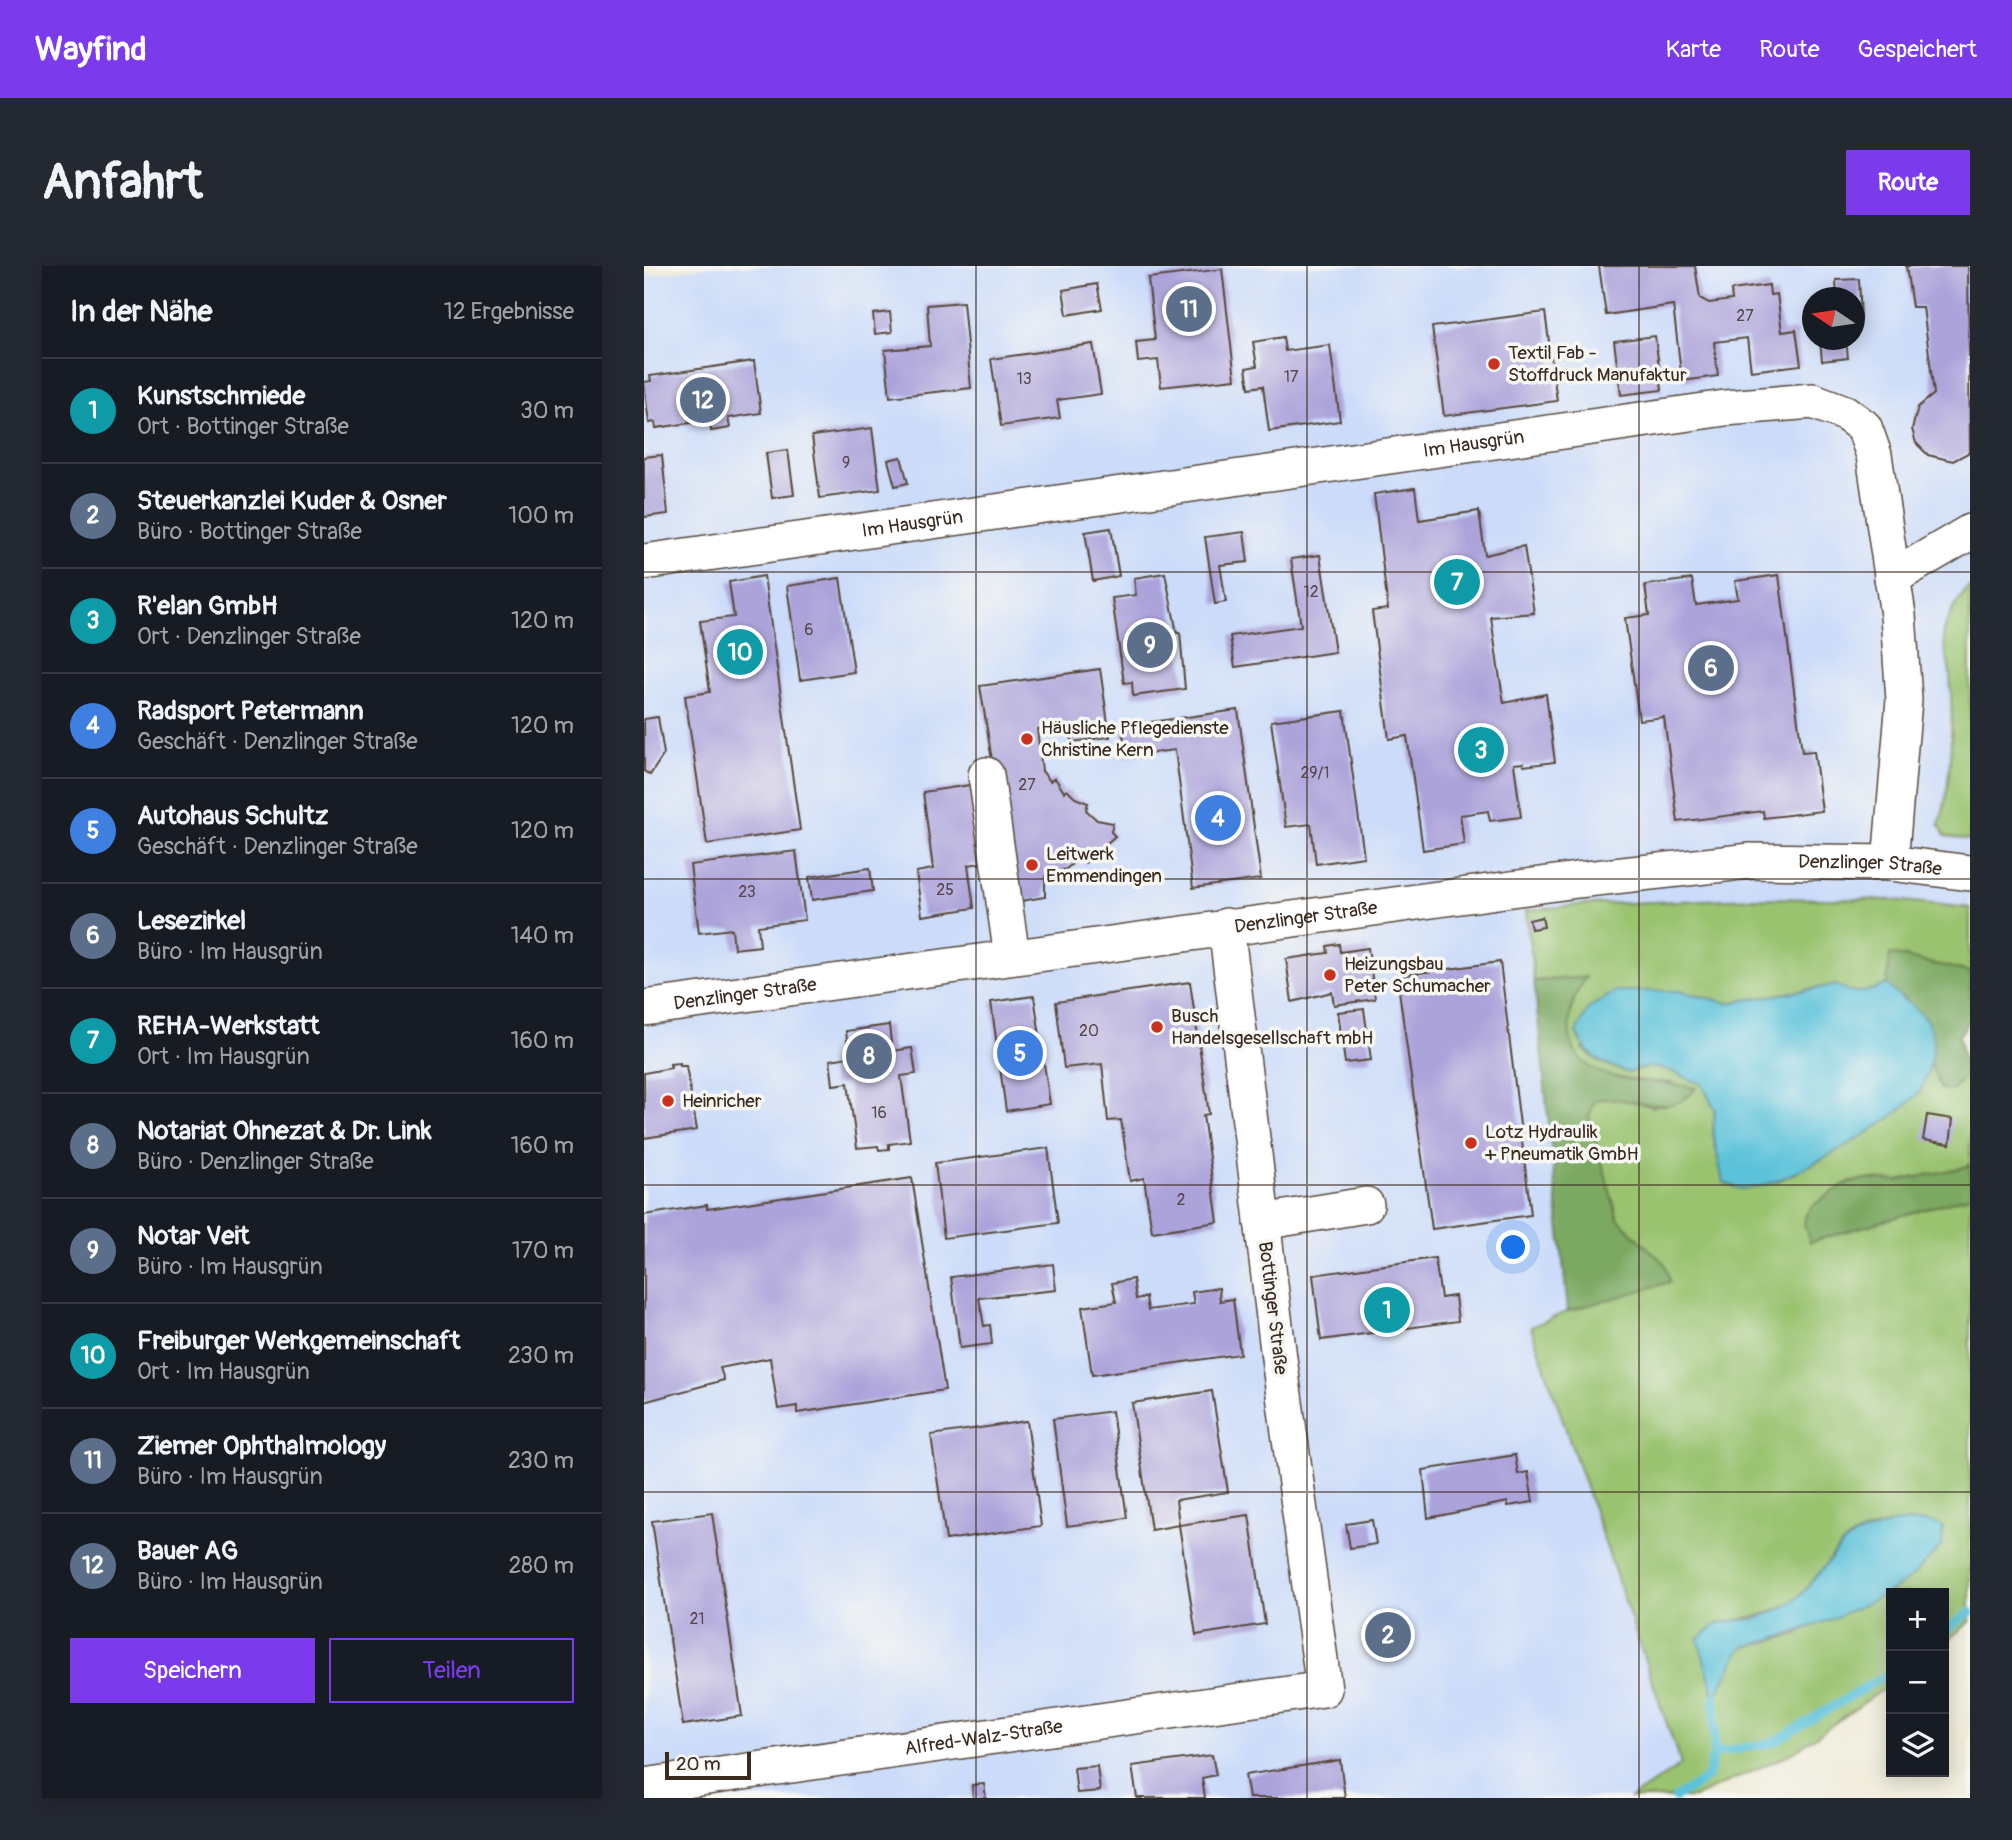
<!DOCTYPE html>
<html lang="de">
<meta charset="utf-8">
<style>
:root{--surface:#171b24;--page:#242831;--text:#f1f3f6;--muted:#9ea1a6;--line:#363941;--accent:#7c3aed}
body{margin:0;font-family:Pangolin,sans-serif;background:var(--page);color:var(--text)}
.controls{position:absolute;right:21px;bottom:21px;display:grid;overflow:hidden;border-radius:0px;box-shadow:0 4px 18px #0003}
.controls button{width:63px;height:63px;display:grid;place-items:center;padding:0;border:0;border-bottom:2px solid var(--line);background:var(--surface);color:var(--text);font:35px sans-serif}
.compass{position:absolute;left:1158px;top:21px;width:63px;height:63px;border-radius:50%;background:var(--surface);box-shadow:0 4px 18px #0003;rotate:283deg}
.scale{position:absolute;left:21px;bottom:18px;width:86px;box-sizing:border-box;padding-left:7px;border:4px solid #3b2a1e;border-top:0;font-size:19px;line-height:24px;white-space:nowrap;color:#3b2a1e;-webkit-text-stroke:5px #f6f6f2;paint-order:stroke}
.you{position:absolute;left:870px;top:982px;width:24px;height:24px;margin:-18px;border:5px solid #fff;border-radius:50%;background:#1a73e8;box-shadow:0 0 0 10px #1a73e833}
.badge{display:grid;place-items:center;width:46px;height:46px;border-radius:50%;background:var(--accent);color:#fff;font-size:23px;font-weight:700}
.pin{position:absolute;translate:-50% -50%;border:4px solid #fff;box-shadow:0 2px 7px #0006}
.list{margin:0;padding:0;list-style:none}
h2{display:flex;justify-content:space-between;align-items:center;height:91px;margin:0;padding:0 28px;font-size:30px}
h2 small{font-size:23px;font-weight:400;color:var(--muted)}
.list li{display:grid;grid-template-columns:46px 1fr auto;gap:21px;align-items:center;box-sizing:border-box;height:105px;padding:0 28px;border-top:2px solid var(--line)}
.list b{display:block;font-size:26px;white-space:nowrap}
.list p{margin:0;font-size:23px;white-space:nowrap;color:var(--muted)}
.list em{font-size:23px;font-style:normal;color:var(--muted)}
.actions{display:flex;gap:14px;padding:21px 28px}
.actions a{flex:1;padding:16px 0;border:2px solid var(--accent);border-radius:0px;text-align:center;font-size:24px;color:var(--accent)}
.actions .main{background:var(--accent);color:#fff}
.icon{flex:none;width:38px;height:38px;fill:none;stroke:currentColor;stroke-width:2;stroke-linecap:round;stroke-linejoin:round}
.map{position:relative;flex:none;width:1326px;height:1532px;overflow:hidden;border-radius:0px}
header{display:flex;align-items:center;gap:42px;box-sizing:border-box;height:98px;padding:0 35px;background:var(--accent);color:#fff}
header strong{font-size:33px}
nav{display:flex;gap:38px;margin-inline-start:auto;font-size:24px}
.intro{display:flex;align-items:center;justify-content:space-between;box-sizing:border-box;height:168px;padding:0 42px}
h1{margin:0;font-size:49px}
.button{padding:18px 32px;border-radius:0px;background:var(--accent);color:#fff;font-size:24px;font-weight:700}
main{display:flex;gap:42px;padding:0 42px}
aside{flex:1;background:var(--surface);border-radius:0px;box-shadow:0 4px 18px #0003}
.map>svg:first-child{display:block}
.built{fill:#cbdbf9;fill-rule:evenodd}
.green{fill:#9ac370;stroke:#6a7647;stroke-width:2;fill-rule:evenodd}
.forest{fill:#7ba962;stroke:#5b6a40;stroke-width:2}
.water{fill:#5cc2da;stroke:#4c767c;stroke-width:2}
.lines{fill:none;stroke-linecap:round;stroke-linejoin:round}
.stream{stroke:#5cc2da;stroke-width:9}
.building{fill:#aca3da}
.minor-casing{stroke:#56473a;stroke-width:38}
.minor{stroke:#fff;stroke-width:35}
.grid{fill:none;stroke:#3b2a1e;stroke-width:2;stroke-opacity:0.55}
.poi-dot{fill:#c8321e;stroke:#f6f6f2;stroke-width:2.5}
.labels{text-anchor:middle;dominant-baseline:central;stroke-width:7;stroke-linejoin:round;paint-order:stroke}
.number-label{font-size:16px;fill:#57484d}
.poi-label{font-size:19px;fill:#3b2a1e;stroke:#f6f6f2;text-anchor:start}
.street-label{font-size:19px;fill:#3b2a1e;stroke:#f6f6f2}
</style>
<header>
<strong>Wayfind</strong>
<nav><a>Karte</a><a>Route</a><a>Gespeichert</a></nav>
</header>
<div class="intro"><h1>Anfahrt</h1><a class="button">Route</a></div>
<main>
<aside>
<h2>In der Nähe<small>12 Ergebnisse</small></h2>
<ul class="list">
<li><span class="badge" style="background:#0f9aa8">1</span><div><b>Kunstschmiede</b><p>Ort · Bottinger Straße</p></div><em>30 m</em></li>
<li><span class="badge" style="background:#5c6f8a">2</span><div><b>Steuerkanzlei Kuder &amp; Osner</b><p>Büro · Bottinger Straße</p></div><em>100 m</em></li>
<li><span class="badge" style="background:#0f9aa8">3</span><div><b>R'elan GmbH</b><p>Ort · Denzlinger Straße</p></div><em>120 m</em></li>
<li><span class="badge" style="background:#3f7fe0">4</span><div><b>Radsport Petermann</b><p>Geschäft · Denzlinger Straße</p></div><em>120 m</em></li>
<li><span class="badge" style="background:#3f7fe0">5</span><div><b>Autohaus Schultz</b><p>Geschäft · Denzlinger Straße</p></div><em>120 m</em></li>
<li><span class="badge" style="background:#5c6f8a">6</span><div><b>Lesezirkel</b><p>Büro · Im Hausgrün</p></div><em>140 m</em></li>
<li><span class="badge" style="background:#0f9aa8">7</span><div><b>REHA-Werkstatt</b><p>Ort · Im Hausgrün</p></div><em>160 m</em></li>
<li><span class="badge" style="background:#5c6f8a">8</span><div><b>Notariat Ohnezat &amp; Dr. Link</b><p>Büro · Denzlinger Straße</p></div><em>160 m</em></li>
<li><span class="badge" style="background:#5c6f8a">9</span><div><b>Notar Veit</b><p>Büro · Im Hausgrün</p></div><em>170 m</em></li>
<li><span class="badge" style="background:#0f9aa8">10</span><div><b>Freiburger Werkgemeinschaft</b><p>Ort · Im Hausgrün</p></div><em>230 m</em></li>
<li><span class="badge" style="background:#5c6f8a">11</span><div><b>Ziemer Ophthalmology</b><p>Büro · Im Hausgrün</p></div><em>230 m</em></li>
<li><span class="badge" style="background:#5c6f8a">12</span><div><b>Bauer AG</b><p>Büro · Im Hausgrün</p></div><em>280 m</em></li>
</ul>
<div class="actions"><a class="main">Speichern</a><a>Teilen</a></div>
</aside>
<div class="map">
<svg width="1326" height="1532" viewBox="0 0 1326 1532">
<rect width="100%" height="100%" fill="#f6f6f2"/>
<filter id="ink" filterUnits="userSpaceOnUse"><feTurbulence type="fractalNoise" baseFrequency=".0143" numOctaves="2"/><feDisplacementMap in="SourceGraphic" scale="14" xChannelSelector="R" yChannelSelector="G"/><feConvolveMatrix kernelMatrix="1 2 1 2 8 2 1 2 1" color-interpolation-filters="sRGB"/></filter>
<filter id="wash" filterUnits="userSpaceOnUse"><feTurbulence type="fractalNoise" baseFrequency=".00686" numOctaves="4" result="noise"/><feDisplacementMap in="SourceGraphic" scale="28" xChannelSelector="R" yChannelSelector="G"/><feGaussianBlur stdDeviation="1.57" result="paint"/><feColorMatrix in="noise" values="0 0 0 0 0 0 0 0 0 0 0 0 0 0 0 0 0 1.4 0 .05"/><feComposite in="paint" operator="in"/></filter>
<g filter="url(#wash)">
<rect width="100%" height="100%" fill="#efead6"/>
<path class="built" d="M 68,0 L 1326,0 L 1326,320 L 1300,368 L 1306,409 L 1305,508 L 1304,536 L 1295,558 L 1301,570 L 1326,574 L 1326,642 L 1250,634 L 882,645 L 924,1045 L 887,1062 L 1037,1499 L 987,1532 L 0,1532 L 0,10 ZM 1168,32 L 1210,32 L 1210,74 L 1168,74 Z"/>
<path class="green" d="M 1326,320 L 1326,574 L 1301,570 L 1295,558 C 1308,525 1309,446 1306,409 C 1305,395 1298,379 1300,366 C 1304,348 1314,333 1326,320 Z
M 1111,632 L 1250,634 L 1326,642 L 1326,706 L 1247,688 L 1243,718 C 1223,727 1211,730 1191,719 L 1084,737 L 1034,725 L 939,783 L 956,796 L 985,807 C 1016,791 1029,809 1058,818 L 1071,844 L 1069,868 L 1072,882 L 1100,923 L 1134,915 L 1196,883 L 1275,825 L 1285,794 L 1298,823 L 1308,824 L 1322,809 L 1326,832 L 1326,900 L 1254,915 L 1221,913 L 1201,918 L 1167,941 L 1167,975 L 1326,930 L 1326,1356 L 1300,1377 L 1300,1327 L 1247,1327 L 1247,1418 L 1148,1487 L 1050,1532 L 987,1532 L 1037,1499 L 887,1061 L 924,1045 L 1025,1016 L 995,975 L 974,953 L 945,852 L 950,834 L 966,830 L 1010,841 L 1028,816 C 1008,816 958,812 942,801 C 913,782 926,735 941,712 L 890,715 L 882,645 L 934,639 ZM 1254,1256 L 1251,1323 L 1172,1357 L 1151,1369 L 1097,1382 L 1070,1430 L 1067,1418 L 1073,1357 C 1110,1352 1145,1347 1169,1316 C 1183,1299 1192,1278 1213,1269 C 1225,1262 1241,1260 1254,1256 Z"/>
<path class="forest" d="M 1246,688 L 1326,706 L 1326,754 L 1315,770 L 1322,809 L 1308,824 L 1297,823 L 1285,794 L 1290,776 L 1261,733 L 1250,727 L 1243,718 Z
M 942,711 C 930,730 924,744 926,767 C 930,823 1011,812 1052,822 C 1026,858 983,825 950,835 L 945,852 L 974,953 L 1021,998 L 1026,1016 L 924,1045 L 890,715 Z
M 1326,900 L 1326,930 L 1166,976 L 1160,958 L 1162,949 L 1167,941 L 1201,918 L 1221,913 L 1254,915 Z"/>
<path class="water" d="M 1243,718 C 1259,740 1285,741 1289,774 C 1291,785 1282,815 1276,825 C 1259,852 1131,925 1100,923 C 1093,923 1085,918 1079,916 L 1069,868 L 1071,844 L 1058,818 C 1029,809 1016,791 985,807 C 958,797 944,793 932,766 L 945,742 L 972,725 L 1034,725 L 1084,737 L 1192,719 C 1211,730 1223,727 1243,718 Z
M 1254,1256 L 1287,1256 L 1299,1261 L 1298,1279 C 1283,1294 1269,1313 1250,1323 C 1204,1349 1148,1370 1097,1382 L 1071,1431 L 1054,1373 L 1074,1357 L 1114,1352 L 1138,1342 L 1157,1329 L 1197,1280 L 1212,1269 Z"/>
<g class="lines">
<path class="stream" d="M 1300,1366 L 1326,1346
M 1070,1487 L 1071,1431
M 1031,1532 L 1063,1512 L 1070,1487 L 1128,1477 L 1247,1406"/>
</g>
<g id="blocks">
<path class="building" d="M 955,0 L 1051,0 L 1056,32 L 1065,37 L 1088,34 L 1087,24 L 1125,19 L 1126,29 L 1133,28 L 1138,66 L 1152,64 L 1157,99 L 1107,105 L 1103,72 L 1070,76 L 1074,110 L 1038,115 L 1029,39 L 962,49 Z
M 1262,0 L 1324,0 L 1326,186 L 1309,195 L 1284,189 L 1272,177 L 1268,163 L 1274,141 L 1290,128 L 1279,41 L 1268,41 Z
M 578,3 L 591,113 L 517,121 L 514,94 L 494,96 L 492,76 L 511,74 L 504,12 Z
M 1215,13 L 1217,53 L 1210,53 L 1210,32 L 1193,32 L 1192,14 Z
M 453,18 L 458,43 L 423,49 L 419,24 Z
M 319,36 L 327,122 L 246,131 L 241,84 L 286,80 L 283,39 Z
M 246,46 L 248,66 L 231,68 L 229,48 Z
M 901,46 L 913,135 L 800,150 L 788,61 Z
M 1011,70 L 1018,124 L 977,129 L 970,75 Z
M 639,71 L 641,85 L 686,79 L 696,155 L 625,165 L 619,120 L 605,122 L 602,102 L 613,100 L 609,76 Z
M 1176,74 L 1202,74 L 1204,92 L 1178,95 Z
M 449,78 L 457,128 L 413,134 L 416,152 L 357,160 L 347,93 Z
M 110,95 L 117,147 L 84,152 L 86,162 L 67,165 L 66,154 L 12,162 L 11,156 L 5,157 L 0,116 L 7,115 L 6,110 Z
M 228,162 L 236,224 L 176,232 L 168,170 Z
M 144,184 L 150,229 L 128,232 L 122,187 Z
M 18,189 L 24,248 L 0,251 L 0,191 Z
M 257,191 L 264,217 L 251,220 L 244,194 Z
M 771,222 L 775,254 L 835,245 L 841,289 L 880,280 L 890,347 L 847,351 L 854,401 L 860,437 L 902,428 L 911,496 L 880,500 L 879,497 L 870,498 L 877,551 L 846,555 L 844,545 L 816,549 L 820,578 L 779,584 L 763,470 L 745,473 L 728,345 L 744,343 L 730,228 Z
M 467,262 L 475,310 L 449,315 L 441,266 Z
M 600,266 L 604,296 L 576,299 L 582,336 L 571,338 L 561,271 Z
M 676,289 L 691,386 L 591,401 L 586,370 L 657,360 L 647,293 Z
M 521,307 L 533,367 L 536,367 L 541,423 L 489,430 L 488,416 L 480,417 L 468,332 L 492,329 L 490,312 Z
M 1135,309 L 1158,486 L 1170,485 L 1178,545 L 1120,552 L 1119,545 L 1034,556 L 1020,451 L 995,454 L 981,352 L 1005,349 L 1001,319 L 1048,313 L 1052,339 L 1094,333 L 1091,315 Z
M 120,310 L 156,564 L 63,578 L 41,430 L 66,426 L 56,355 L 90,351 L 85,316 Z
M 196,312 L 210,406 L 156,414 L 143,320 Z
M 456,403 L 466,471 L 428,476 L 421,458 L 393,463 L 398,505 L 406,515 L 411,512 L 420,526 L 423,524 L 431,532 L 444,537 L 442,544 L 453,554 L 469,557 L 467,566 L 471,570 L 441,597 L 435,592 L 422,603 L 401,610 L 401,631 L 371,636 L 336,420 Z
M 594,444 L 617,613 L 549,622 L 531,484 L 482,490 L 478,460 Z
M 700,445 L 720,591 L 672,598 L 667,558 L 642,561 L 627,455 Z
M 14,451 L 20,488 L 6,509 L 0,505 L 0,453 Z
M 326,519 L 337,597 L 324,599 L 330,642 L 278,650 L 272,606 L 289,603 L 279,526 Z
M 152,585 L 161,654 L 114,660 L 116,680 L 90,683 L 88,663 L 55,667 L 46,599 Z
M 226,602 L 229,625 L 168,634 L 165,611 Z
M 898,651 L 900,661 L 887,663 L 885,654 Z
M 695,678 L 696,686 L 724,682 L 731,733 L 690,739 L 688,726 L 648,736 L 642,693 L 684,687 L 683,680 Z
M 856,696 L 887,949 L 788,963 L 753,710 Z
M 546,716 L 565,848 L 559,849 L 574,956 L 508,966 L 500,912 L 486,915 L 477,854 L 464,855 L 458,798 L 420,802 L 412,736 Z
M 390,730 L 406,838 L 362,845 L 347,736 Z
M 720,743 L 727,794 L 701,797 L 694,746 Z
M 245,759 L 248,785 L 268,782 L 272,808 L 257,810 L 266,875 L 245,878 L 245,883 L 235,884 L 234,880 L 213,882 L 204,817 L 189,819 L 186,794 L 205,791 L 202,765 Z
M 36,797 L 36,800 L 42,800 L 53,864 L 0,872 L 0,807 L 27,802 L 26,798 Z
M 1283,849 L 1309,853 L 1306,878 L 1279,874 Z
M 404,882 L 414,957 L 300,972 L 291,897 Z
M 268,912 L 301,1124 L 153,1147 L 153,1140 L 134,1143 L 126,1092 L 76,1102 L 80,1114 L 0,1136 L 0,949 L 63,939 L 63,943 Z
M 791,992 L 797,1032 L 811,1030 L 814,1055 L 677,1074 L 669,1009 Z
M 409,998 L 412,1024 L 335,1032 L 340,1060 L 346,1059 L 348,1078 L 316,1082 L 307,1011 Z
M 489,1013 L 492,1033 L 502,1031 L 504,1044 L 550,1038 L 548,1026 L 575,1022 L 576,1035 L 589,1033 L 596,1088 L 448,1109 L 438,1041 L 472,1036 L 468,1017 Z
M 568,1125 L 584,1226 L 532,1234 L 535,1259 L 507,1264 L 488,1137 Z
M 468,1145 L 483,1252 L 423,1260 L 409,1153 Z
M 383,1155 L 397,1260 L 302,1274 L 287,1169 Z
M 871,1189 L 874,1208 L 884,1206 L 889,1236 L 864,1240 L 864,1236 L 784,1252 L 779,1204 Z
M 68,1247 L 98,1450 L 39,1459 L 8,1255 Z
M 605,1249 L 621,1358 L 552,1369 L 535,1259 Z
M 728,1254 L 732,1278 L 706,1282 L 702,1258 Z
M 568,1489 L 572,1509 L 558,1512 L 561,1532 L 493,1532 L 488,1500 Z
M 696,1494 L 701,1532 L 605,1532 L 601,1509 Z
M 453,1500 L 456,1525 L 433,1527 L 430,1502 Z
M 340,1518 L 342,1532 L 329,1532 L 328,1519 Z"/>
</g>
</g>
<g filter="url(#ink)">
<use href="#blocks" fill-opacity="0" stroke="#56473a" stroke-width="2"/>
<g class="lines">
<defs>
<g id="minor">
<path id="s1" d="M 0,296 L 1081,142 L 1169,135 L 1201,147 L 1220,161 L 1230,189 L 1254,349 L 1260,434 L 1246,597"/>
<path d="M 1248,312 L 1326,266"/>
<path d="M 342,509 L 368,691"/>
<path id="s2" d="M 0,742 L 933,614 L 1107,595 L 1246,597 L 1326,607"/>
<path d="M 618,956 L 722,939"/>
<path id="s3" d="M 0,1520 L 680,1423 L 635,1092 L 582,660"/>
</g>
</defs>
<use href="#minor" class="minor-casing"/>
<use href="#minor" class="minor"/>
</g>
</g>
<path class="grid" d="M 332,0 L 332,1532M 663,0 L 663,1532M 995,0 L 995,1532M 0,306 L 1326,306M 0,613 L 1326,613M 0,919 L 1326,919M 0,1226 L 1326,1226"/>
<g class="poi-dot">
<circle cx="850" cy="98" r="7"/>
<circle cx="383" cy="473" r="7"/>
<circle cx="388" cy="599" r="7"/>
<circle cx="686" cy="709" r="7"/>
<circle cx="513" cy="761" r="7"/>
<circle cx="24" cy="835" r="7"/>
<circle cx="827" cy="877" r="7"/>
</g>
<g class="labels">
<g class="number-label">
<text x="1101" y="50">27</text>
<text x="647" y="111">17</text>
<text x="380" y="113">13</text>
<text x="202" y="197">9</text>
<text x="667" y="326">12</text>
<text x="165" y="364">6</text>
<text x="671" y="507">29/1</text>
<text x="383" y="519">27</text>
<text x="301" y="624">25</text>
<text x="103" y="626">23</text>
<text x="445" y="765">20</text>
<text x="235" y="847">16</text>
<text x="537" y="934">2</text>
<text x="53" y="1353">21</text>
</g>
<g class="poi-label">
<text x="864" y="87">Textil Fab -<tspan x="864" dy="22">Stoffdruck Manufaktur</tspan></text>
<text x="397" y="462">Häusliche Pflegedienste<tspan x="397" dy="22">Christine Kern</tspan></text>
<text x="402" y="588">Leitwerk<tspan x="402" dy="22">Emmendingen</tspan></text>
<text x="700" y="698">Heizungsbau<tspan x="700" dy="22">Peter Schumacher</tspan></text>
<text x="527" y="750">Busch<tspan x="527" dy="22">Handelsgesellschaft mbH</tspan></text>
<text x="38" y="835">Heinricher</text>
<text x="841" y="866">Lotz Hydraulik<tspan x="841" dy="22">+ Pneumatik GmbH</tspan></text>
</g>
<g class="street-label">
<text stroke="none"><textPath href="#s1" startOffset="838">Im Hausgrün</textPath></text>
<text stroke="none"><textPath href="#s1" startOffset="271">Im Hausgrün</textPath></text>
<text stroke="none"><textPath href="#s2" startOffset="1236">Denzlinger Straße</textPath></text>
<text stroke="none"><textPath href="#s2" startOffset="668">Denzlinger Straße</textPath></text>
<text stroke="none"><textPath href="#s2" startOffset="102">Denzlinger Straße</textPath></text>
<text transform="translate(629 1042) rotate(83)">Bottinger Straße</text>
<text stroke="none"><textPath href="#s3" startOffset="343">Alfred-Walz-Straße</textPath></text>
</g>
</g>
</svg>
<div class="controls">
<button>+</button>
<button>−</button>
<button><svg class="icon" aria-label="layers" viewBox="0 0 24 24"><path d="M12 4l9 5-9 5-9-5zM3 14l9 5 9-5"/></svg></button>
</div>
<svg class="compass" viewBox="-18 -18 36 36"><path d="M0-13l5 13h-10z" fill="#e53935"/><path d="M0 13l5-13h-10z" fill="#9ea1a6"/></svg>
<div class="scale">20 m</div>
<div class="you"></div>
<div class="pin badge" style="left:743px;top:1044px;background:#0f9aa8">1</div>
<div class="pin badge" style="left:744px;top:1369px;background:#5c6f8a">2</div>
<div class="pin badge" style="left:837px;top:484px;background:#0f9aa8">3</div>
<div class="pin badge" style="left:574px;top:552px;background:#3f7fe0">4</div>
<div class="pin badge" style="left:376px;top:787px;background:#3f7fe0">5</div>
<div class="pin badge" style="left:1067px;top:402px;background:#5c6f8a">6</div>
<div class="pin badge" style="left:813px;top:316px;background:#0f9aa8">7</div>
<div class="pin badge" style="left:225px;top:790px;background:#5c6f8a">8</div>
<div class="pin badge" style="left:506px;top:379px;background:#5c6f8a">9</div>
<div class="pin badge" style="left:96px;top:386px;background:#0f9aa8">10</div>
<div class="pin badge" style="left:545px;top:43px;background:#5c6f8a">11</div>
<div class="pin badge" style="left:59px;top:134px;background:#5c6f8a">12</div>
</div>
</main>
